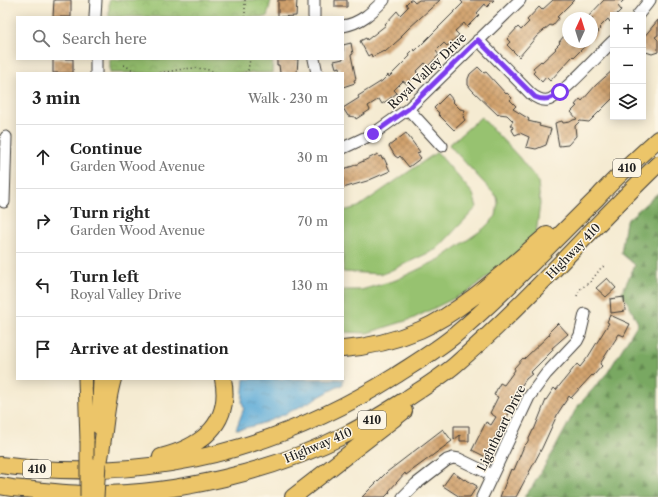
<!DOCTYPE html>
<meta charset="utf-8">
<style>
:root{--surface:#fff;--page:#f6f6f6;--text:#222;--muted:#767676;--line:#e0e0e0}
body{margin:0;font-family:"Libre Caslon Text",serif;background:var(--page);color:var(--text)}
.controls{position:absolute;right:12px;top:12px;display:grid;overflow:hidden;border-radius:0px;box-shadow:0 2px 10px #0003}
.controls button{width:36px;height:36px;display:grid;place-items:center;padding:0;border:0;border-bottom:1px solid var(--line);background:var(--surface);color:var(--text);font:20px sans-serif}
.compass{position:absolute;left:562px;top:12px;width:36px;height:36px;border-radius:50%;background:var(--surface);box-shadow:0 2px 10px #0003;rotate:4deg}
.stop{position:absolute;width:12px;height:12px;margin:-9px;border:3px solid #7c3aed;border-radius:50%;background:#fff}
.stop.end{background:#7c3aed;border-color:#fff;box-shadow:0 1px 4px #0008}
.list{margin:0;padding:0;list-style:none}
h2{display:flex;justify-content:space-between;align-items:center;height:52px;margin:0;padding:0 16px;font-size:17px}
h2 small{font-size:13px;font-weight:400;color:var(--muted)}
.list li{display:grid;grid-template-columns:26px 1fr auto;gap:12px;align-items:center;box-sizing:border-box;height:64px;padding:0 16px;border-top:1px solid var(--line)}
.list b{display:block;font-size:15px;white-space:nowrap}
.list p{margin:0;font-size:13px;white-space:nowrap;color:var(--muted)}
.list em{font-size:13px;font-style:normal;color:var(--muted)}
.icon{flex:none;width:22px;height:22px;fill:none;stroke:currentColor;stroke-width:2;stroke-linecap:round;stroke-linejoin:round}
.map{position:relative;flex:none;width:658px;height:497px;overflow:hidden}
.search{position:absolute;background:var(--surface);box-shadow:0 2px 10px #0003;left:16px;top:16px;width:328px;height:44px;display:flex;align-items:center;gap:10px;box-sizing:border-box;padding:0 14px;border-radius:0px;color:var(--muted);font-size:15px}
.panel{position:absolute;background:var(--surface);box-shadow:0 2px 10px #0003;left:16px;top:72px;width:328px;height:308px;border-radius:0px}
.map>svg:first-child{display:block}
.grass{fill:#97c26f;stroke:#5a6f46}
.forest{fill:url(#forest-firs);stroke:#4a623f}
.park{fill:url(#park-crowns);stroke:#5a6f46}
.water{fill:url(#water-ripples);stroke:#3e647a}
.building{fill:url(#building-cross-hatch)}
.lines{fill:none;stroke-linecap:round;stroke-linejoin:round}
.minor-casing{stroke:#3d3b37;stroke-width:13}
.major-casing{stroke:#3d3b37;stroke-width:15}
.highway-casing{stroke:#3d3b37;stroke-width:18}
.path{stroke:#3d3b37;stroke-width:1.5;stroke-dasharray:1 3;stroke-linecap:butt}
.minor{stroke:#fff;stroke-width:11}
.major{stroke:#ecc569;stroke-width:13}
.highway{stroke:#ecc569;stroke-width:16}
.major-bridge-casing{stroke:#3d3b37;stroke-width:15;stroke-linecap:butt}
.major-bridge{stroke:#ecc569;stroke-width:13}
.route{stroke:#7c3aed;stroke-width:5}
.labels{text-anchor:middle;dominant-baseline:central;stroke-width:3;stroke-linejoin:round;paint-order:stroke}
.shield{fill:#fcf5e5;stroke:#5f5d58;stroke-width:1}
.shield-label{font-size:11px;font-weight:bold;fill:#1c1c1c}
.street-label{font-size:12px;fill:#1c1c1c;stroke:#fcf5e5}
</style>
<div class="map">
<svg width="658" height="497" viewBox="0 0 658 497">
<defs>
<pattern id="forest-firs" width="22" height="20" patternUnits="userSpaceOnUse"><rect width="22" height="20" fill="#79a862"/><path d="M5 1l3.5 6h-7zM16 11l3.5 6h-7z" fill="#628850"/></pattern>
<pattern id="park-crowns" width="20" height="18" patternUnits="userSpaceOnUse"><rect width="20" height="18" fill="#97c26f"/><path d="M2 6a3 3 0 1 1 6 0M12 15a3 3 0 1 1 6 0" fill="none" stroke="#82a660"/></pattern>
<pattern id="water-ripples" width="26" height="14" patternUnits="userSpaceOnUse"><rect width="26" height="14" fill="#5facd8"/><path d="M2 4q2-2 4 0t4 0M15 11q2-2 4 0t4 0" fill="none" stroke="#4e8bae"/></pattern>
<pattern id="building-cross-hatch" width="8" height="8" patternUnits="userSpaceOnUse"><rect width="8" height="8" fill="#d2a36e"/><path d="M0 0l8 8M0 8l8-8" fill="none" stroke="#aa845a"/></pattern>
</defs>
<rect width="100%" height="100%" fill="#fcf5e5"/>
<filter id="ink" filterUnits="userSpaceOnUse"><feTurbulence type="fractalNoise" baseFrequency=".025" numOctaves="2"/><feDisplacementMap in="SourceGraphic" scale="8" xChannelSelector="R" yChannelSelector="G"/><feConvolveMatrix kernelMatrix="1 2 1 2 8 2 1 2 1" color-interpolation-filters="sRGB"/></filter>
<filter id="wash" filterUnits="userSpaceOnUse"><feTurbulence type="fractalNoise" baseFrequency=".012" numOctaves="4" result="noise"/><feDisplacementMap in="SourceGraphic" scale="16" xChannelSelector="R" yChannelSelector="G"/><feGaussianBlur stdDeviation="0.9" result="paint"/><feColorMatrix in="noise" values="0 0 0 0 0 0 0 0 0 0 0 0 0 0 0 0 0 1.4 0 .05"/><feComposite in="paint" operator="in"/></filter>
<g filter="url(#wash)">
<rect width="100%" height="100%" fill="#f5ebd2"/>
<path class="grass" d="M 481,117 L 518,156 L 538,181 L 540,204 L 536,234 L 514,257 L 469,291 L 412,319 L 367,333 L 343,332 L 343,290 L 361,290 L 396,280 L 440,259 L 483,229 L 496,216 L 498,203 L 497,197 L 449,145 Z
M 437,152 L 473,194 L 477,207 L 437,249 L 383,274 L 343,272 L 343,211 L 358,207 Z"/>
<path class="forest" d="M 658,193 L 658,497 L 524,497 L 532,487 L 553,452 L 577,407 L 608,372 L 638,323 L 622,292 L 635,265 L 621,253 L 626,221 Z"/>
<path class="park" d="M 109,0 L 271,0 L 267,17 L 109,17 Z
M 110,59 L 273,59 L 272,73 L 110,73 Z"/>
<path class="water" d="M 343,375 L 343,384 C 314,399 268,427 236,429 L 244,408 L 242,402 L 244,379 L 343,379 Z"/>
<g id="blocks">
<path class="building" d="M 54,0 L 71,0 L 71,17 L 53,17 Z
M 278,0 L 297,0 L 296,16 L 278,17 Z
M 335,0 L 347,0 L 347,7 L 335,7 Z
M 410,0 L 412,0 L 415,3 L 419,0 L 440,0 L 409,28 L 401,36 L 402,37 L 385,52 L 384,51 L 372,57 L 371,54 L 368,56 L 360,41 L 366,38 L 367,40 L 386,25 L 385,24 L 397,11 L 400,15 L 408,7 L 406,4 Z
M 460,0 L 494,0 L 487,7 L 485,4 L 477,13 L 479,15 L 467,27 L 464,23 L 455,31 L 459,35 L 447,46 L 444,43 L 436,51 L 439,55 L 428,66 L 425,63 L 416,72 L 419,74 L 414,79 L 413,78 L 407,84 L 403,81 L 394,90 L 397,93 L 392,97 L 382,104 L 379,99 L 368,106 L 370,110 L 356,119 L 355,117 L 348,116 L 343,108 L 359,98 L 358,96 L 382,81 L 388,75 L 389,77 L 410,56 L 409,54 L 414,49 L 415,51 L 463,3 Z
M 553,0 L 574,0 L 557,17 L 559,18 L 552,26 L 550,25 L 537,36 L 519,57 L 507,45 L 510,42 L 507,39 L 518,27 L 521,30 L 529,22 L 527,20 L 539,7 L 542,10 Z
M 604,0 L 624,0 L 618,6 L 621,10 L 616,15 L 613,15 L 613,19 L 610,22 L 608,19 L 599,28 L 600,29 L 598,31 L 599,32 L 592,40 L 592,18 L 587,18 Z
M 658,20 L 658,35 L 655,37 L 658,40 L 658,52 L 652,54 L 643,51 L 643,38 Z
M 564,36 L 568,40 L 568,42 L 589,42 L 574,57 L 573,56 L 550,81 L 546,77 L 542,82 L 533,73 L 535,71 L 533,68 L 541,61 L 542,62 L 556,49 L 555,48 L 560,43 L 559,42 Z
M 351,43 L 353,54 L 351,55 L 356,79 L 354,80 L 355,83 L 343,87 L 343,72 L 341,72 L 340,67 L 336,68 L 334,61 L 343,59 L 343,45 Z
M 53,59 L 73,59 L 73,73 L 53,73 Z
M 277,59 L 298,59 L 297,73 L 280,73 L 279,65 L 277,65 Z
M 478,67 L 484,73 L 486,72 L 506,94 L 507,93 L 512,98 L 510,100 L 516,106 L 513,109 L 529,119 L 528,121 L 540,124 L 539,126 L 551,129 L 546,145 L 536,149 L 526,147 L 529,137 L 520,133 L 515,135 L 512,130 L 513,127 L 510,125 L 513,121 L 507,115 L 499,114 L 498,115 L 472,90 L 468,85 L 468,79 L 470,74 Z
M 613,70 L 613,98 L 589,122 L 580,121 L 575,126 L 576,136 L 568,145 L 559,146 L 555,123 L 562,121 L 563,123 L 570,122 L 573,120 L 577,119 L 571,112 L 577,106 L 575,105 L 580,99 L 582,101 L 596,85 Z
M 448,94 L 453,100 L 452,101 L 460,109 L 465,110 L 463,115 L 464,116 L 463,117 L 465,120 L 454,130 L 438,114 L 439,113 L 434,108 Z
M 406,133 L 420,152 L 417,153 L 421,158 L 409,167 L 400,156 L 398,158 L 395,156 L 389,146 Z
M 378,154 L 379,157 L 381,156 L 382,159 L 384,158 L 390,171 L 367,181 L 343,188 L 343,169 L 353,166 Z
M 607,278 L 616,288 L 606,297 L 596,288 Z
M 624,297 L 625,311 L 611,313 L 610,299 Z
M 610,315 L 630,324 L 624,336 L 619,334 L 600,364 L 602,366 L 593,376 L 592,375 L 571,398 L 569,396 L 558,413 L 542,448 L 516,497 L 500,497 L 511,469 L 514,470 L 524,446 L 527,443 L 533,430 L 534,430 L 546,400 L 554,388 L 556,390 L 577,364 L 580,367 L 588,357 L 609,323 L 607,322 Z
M 558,323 L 568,334 L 552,348 L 553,350 L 530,373 L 532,374 L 526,379 L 513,398 L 515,399 L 508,412 L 509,413 L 506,419 L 504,418 L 491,446 L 489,452 L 491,453 L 488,458 L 472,450 L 486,422 L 491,425 L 496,417 L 490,413 L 498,397 L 494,395 L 500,383 L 504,385 L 515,370 L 514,368 L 523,358 L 524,359 L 550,334 L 549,332 Z
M 454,426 L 469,426 L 469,441 L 460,441 L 460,435 L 454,440 Z
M 443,429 L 452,441 L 406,475 L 405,473 L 389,491 L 390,492 L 385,497 L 362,497 L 387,472 Z
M 453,472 L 464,480 L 465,479 L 477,486 L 470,497 L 460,497 L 443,486 Z"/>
</g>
</g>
<g filter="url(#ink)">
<use href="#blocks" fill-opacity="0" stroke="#3d3b37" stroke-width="1"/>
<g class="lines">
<defs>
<path id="minor" d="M 638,15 L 650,0
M 95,17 L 96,0
M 314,17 L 314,0
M 343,26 C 361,23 372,12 384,0
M 478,40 L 531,94 C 536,98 542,101 548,100 C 561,97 601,52 613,41
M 96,59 L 96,73
M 314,59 L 317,73
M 408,109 L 442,146
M 343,148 L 373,134 L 408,109 L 520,0
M 4,202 L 6,137
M 403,497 L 416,484 L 447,460 L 453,458 L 459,459 L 492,475
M 482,497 L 529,397 L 546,374 L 577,341 L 580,335 L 585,314"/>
<path id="major" d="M 85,379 L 87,441
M 98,427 L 100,379"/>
<path id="highway" d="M 343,349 C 369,347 396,340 420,330 C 464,311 510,266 547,235
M 161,457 C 200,447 232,424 223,379
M 99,463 C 105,435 105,406 113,379
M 0,465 C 143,484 273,453 395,376 C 415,363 437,350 455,335 C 506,292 550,244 597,198 C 616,177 637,158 658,139
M 0,486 L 12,488 C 38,490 65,494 92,494 C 176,495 274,471 349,433 C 369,423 389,410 408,398 C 423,388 441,377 455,365 C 527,303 589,230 658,164
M 293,497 L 404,411"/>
</defs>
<use href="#minor" class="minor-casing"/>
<use href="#major" class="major-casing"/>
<use href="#highway" class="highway-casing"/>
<path class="path" d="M 245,0 L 245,17
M 124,65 L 138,73
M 160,73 C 180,70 197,64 217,73
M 245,73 L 248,70 L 250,59
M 577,296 L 579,290 L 591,281 L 601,268 L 606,265"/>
<use href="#minor" class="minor"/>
<use href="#major" class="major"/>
<use href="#highway" class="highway"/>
<defs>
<path id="major-bridge" d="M 87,497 L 87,441
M 97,497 L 99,463"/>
</defs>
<use href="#major-bridge" class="major-bridge-casing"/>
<use href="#major-bridge" class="major-bridge"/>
</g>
</g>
<g class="lines" filter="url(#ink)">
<path class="route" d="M 373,134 L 408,109 L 478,40 L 535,97 C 545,101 552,99 560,92"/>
</g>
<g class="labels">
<g class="shield">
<rect x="613" y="159" width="28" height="18" rx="3"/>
<rect x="358" y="411" width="28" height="18" rx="3"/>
<rect x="23" y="460" width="28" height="18" rx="3"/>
</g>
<g class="shield-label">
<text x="627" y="168">410</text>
<text x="372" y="420">410</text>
<text x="37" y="469">410</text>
</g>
<g class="street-label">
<text transform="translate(427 71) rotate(-44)">Royal Valley Drive</text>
<text transform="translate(573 251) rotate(-46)">Highway 410</text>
<text transform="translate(501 428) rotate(-64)">Lightheart Drive</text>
<text transform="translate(318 445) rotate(-23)">Highway 410</text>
</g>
</g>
</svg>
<div class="controls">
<button>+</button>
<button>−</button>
<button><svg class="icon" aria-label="layers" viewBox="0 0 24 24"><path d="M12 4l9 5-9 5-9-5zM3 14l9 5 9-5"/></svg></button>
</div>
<svg class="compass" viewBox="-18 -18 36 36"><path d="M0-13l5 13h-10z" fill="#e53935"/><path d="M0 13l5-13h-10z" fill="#767676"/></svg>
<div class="stop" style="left:560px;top:92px"></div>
<div class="stop end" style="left:373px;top:134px"></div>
<div class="search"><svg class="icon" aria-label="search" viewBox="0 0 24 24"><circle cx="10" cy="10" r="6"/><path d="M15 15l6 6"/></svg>Search here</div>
<section class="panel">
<h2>3 min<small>Walk · 230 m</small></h2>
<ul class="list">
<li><svg class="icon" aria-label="ahead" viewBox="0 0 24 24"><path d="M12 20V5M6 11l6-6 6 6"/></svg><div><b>Continue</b><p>Garden Wood Avenue</p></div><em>30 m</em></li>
<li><svg class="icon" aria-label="right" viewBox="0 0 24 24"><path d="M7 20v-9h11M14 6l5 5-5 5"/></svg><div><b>Turn right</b><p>Garden Wood Avenue</p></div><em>70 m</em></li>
<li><svg class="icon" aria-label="left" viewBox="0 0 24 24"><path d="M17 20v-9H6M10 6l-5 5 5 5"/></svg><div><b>Turn left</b><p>Royal Valley Drive</p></div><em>130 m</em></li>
<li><svg class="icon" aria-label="arrive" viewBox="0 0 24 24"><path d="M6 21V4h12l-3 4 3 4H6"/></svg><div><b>Arrive at destination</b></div></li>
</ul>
</section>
</div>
